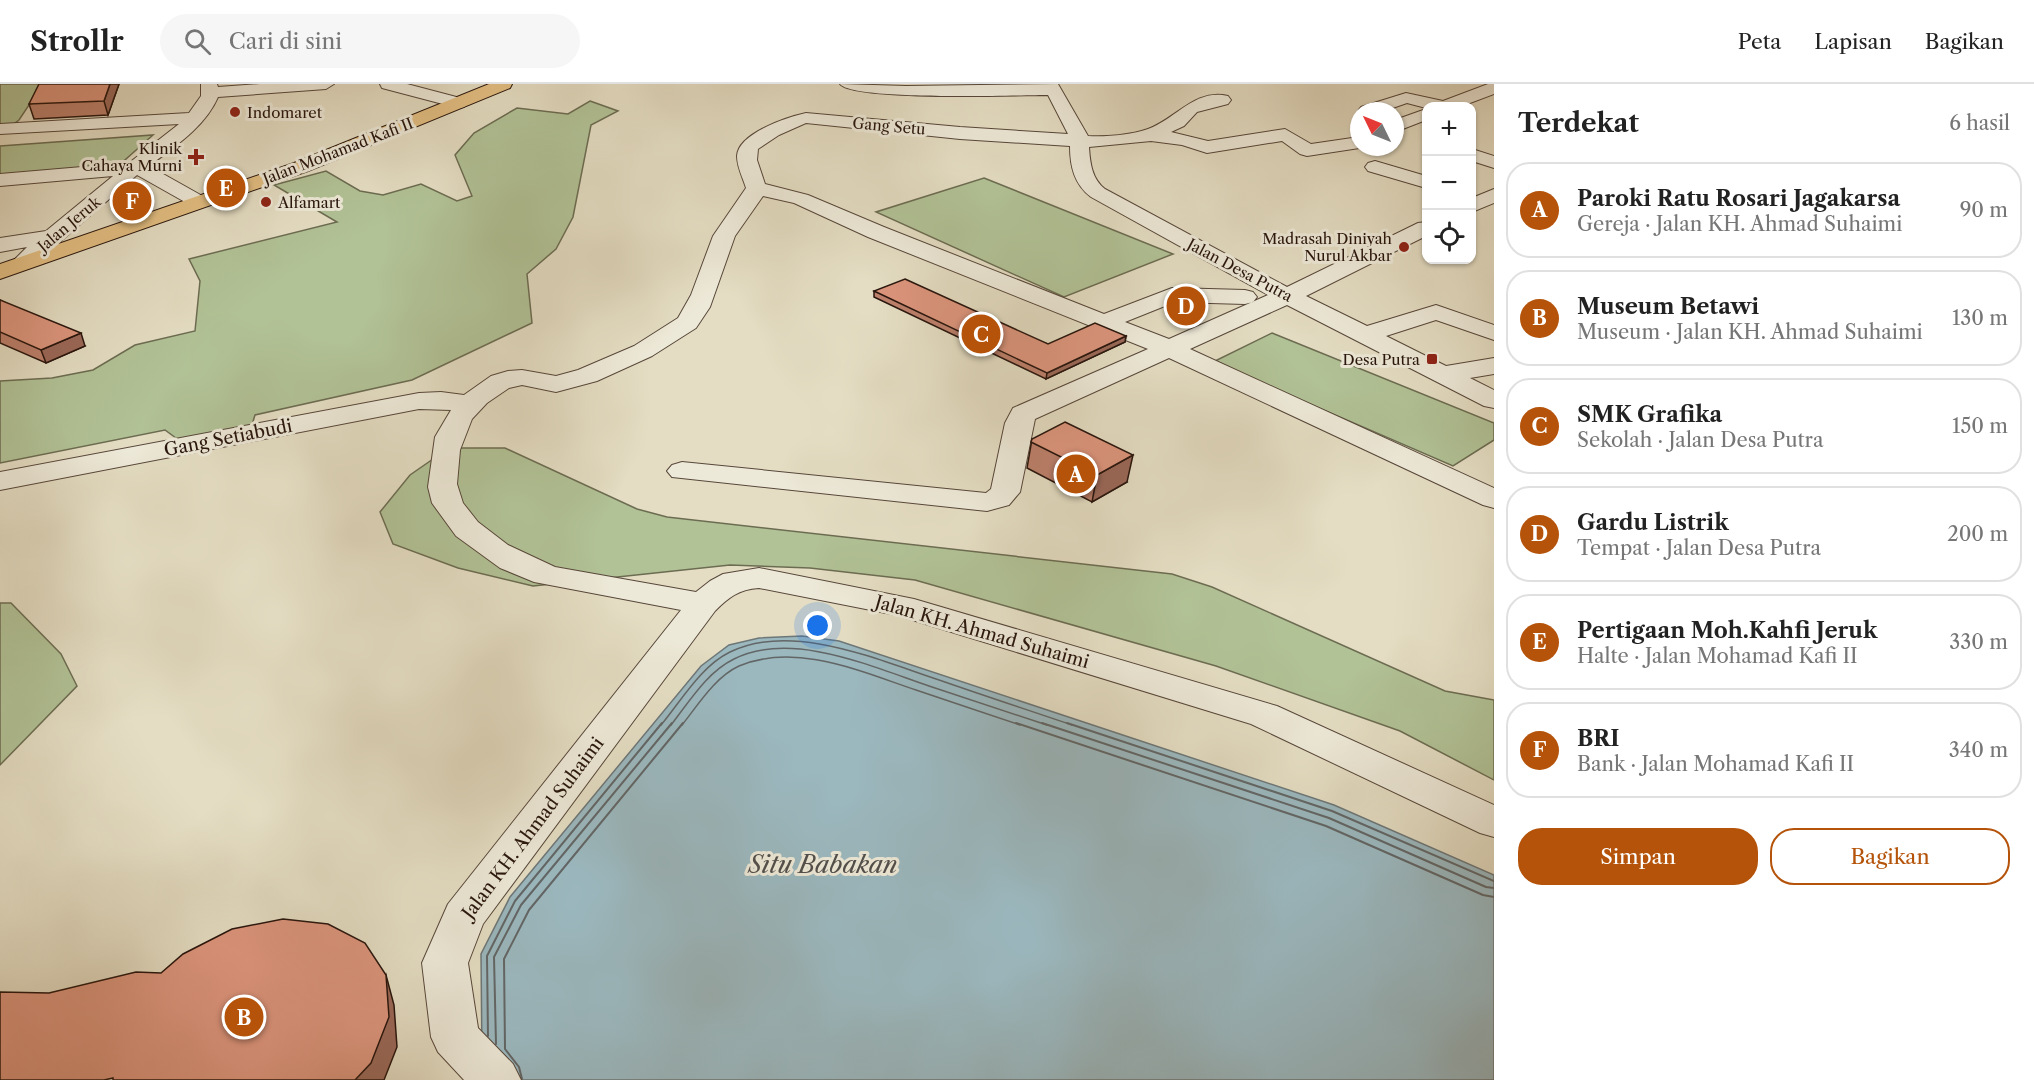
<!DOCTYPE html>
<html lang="id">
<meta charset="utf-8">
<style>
:root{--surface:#fff;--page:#f6f6f6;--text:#222;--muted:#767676;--line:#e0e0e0;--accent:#b45309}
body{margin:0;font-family:"Libre Caslon Text",serif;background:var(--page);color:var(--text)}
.controls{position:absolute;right:18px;top:18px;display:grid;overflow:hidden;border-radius:12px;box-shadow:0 2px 4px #0004}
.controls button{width:54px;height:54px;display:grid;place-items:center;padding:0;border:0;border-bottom:2px solid var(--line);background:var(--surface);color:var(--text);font:30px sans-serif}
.compass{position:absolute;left:1350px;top:18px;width:54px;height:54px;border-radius:50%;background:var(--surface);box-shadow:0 2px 4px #0004;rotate:313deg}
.you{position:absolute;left:818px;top:542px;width:21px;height:21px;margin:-15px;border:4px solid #fff;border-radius:50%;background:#1a73e8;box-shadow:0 0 0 9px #1a73e833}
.badge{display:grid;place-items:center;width:39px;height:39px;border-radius:50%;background:var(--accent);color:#fff;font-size:20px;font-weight:700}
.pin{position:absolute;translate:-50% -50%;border:3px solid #fff;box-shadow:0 2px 6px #0006}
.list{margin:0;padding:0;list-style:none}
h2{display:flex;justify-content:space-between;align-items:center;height:78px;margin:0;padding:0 24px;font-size:26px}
h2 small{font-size:20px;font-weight:400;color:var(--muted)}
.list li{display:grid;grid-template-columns:39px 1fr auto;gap:18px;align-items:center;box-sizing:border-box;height:96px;margin:0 12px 12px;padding:0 12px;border:2px solid var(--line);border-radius:24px}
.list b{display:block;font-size:22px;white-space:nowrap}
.list p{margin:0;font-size:20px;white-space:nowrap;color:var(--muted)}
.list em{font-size:20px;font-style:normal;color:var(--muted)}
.actions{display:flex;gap:12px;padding:18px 24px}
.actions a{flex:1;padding:14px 0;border:2px solid var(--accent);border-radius:24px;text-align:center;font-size:21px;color:var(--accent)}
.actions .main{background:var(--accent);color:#fff}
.icon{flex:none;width:33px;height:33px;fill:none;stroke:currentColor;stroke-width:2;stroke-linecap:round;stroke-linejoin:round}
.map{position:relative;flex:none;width:1494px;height:996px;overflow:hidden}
header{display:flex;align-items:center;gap:36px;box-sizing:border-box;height:84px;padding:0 30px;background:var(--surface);border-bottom:2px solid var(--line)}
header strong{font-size:28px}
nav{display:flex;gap:33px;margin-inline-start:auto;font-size:21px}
.search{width:420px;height:54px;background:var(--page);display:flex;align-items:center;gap:15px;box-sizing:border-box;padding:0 21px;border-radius:33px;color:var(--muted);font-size:22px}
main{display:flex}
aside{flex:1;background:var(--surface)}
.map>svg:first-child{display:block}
.green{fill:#b1c296;stroke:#6c6c52;stroke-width:1.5}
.water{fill:#9bb8bf;stroke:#6d7778;stroke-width:1.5}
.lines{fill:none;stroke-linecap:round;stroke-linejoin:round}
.shore-far1{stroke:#626666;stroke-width:1.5}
.shore{stroke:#626666;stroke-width:2}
.minor-casing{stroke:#57473a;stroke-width:2}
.major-casing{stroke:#28150d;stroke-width:2}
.minor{fill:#ede9d8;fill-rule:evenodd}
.major{fill:#e2be82;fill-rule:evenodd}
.wall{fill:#bd806c;stroke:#28150d;stroke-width:1.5}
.shaded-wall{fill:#9a6858;stroke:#28150d;stroke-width:1.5}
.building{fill:#dc957d;stroke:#28150d;stroke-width:1.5}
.poi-dot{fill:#8f2418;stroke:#ede9d8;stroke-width:2}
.labels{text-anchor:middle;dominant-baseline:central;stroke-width:6;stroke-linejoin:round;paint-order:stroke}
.far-poi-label{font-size:15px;fill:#28150d;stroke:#ede9d8;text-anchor:end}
.far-street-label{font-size:15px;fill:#28150d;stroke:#ede9d8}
.street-label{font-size:18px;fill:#28150d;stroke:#ede9d8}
.near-water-label{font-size:24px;font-style:italic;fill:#504e4b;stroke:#ede9d8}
</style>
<header>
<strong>Strollr</strong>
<div class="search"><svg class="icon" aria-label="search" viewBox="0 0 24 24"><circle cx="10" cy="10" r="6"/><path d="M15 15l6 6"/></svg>Cari di sini</div>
<nav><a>Peta</a><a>Lapisan</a><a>Bagikan</a></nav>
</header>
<main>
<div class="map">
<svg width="1494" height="996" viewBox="0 0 1494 996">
<rect width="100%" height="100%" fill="#e4ddc3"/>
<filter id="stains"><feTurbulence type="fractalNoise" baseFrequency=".00333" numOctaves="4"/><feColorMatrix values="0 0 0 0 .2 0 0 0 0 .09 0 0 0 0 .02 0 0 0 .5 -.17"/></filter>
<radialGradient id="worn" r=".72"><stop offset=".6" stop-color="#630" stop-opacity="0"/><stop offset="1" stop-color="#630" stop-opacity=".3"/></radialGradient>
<path class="green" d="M 0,0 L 43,0 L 19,36 L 0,50 Z
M 590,17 L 618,27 L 591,41 L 573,133 L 556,165 L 527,190 L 532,239 L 412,296 L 255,331 L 251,344 L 180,357 L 165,346 L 0,379 L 0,297 L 52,294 L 93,286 L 135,261 L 195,247 L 200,197 L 189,175 L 337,138 L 274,101 L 326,87 L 360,107 L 383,111 L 421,100 L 457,117 L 472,112 L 455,71 L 474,49 L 517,24 L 568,30 Z
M 153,51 L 117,83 L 0,92 L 0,62 Z
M 984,94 L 1173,170 L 1064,213 L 876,128 Z
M 1272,249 L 1494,339 L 1494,356 L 1453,382 L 1213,278 Z
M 449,364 L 505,364 L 637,425 L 667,433 L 1172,490 L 1212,503 L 1445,607 L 1494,616 L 1494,696 L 1400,647 L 1216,582 L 915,496 L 810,484 L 730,481 L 533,502 L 458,484 L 393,460 L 380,428 L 410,391 Z
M 0,519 L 11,519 L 61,570 L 77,602 L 0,681 Z"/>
<path class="water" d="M 802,552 L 839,557 L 1334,721 L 1494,791 L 1494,996 L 501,996 L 482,975 L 481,870 L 510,813 L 701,582 L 729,561 L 759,554 Z"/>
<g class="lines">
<path class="shore-far1" d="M 661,641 C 681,617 701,582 730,568 C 793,537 880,577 942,597 C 985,612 1028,626 1072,641
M 671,641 C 689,618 707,588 734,575 C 791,546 873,583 929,602 C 968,615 1007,628 1047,641
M 682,641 C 698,621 715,593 739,582 C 796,558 862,588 916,606 C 951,618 985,629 1020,641"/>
<path class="shore" d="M 1016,639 L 1326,742 L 1483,811 L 1494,813
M 1042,639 L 1329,734 L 1486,803 L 1494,804
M 1067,639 L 1332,727 L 1494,797
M 488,952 L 487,872 L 515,817 L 662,639
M 496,960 L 494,873 L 521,821 L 672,639
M 522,995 L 519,983 L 505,965 L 504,875 L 529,826 L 683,639"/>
<defs>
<path id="minor" d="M 201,0 L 217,0 L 218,3 L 260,0 L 334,0 L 326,5 L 218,13 C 205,43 174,63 149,82 L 206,114 L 209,118 L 206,122 L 199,124 L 192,122 L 137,91 L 31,183 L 23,185 L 15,183 L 12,178 L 27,163 L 0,168 L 0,154 L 46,147 L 113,92 L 0,102 L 0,90 L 129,79 L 179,40 L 0,50 L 0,40 L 189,29 L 201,12 Z
M 380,0 L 407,0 L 464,15 L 467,19 L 464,23 L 458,24 L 382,4 Z
M 840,0 L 906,2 L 1058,0 L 1088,52 C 1106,53 1131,51 1148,45 C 1176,35 1195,4 1228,12 L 1231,16 L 1228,20 L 1197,28 L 1184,42 L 1171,48 L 1208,57 L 1285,45 L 1311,60 L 1359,53 L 1359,63 L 1366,63 L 1307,72 L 1300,70 L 1282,57 L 1207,69 L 1182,61 L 1151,57 L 1089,63 C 1090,79 1092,95 1105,105 L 1287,203 L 1418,139 L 1426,138 L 1426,152 L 1306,212 L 1367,242 L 1436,221 L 1494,241 L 1494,256 L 1436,236 L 1386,252 L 1446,282 L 1494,274 L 1494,290 L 1470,294 L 1494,306 L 1494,324 L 1484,322 L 1287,221 L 1190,265 L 1494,404 L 1494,424 L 1483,421 L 1169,274 L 1035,335 L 1020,408 L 1009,421 L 987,427 L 672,393 L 667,387 L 672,381 L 682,378 L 986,409 L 991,405 L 1005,339 L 1013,324 L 1148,265 L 868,153 L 794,119 L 763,112 L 735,152 L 710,223 L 696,244 L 652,272 L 597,297 L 556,308 L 522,301 L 509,304 L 487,319 L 472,335 L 460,366 L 457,400 L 463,419 L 478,438 L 508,461 L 555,483 L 696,508 L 710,497 L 723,490 L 759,484 L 914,515 L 1277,622 L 1494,721 L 1494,753 L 1480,749 L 1251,640 L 896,531 L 759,504 C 739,505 728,514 715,527 L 483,840 L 468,879 L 478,944 L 513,980 L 521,996 L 464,996 L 438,968 L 431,953 L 422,879 L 448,820 L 681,526 L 534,498 L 500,484 L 456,452 L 432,419 L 428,403 L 435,353 L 451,326 L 419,325 L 0,406 L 0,388 L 419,309 L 441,308 L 464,311 L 491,292 L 508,287 L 522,286 L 556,292 L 578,286 L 634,262 L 678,234 L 691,211 L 713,152 L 746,104 C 743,94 737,83 737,72 C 738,49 788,33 806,29 L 960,43 L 1068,50 L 1048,11 C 1018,11 853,17 840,0 ZM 806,39 L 960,55 L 1070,62 C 1070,82 1074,100 1091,113 L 1268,211 L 1169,255 L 1125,238 L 1175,218 L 1245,220 L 1253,218 L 1257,213 L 1253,208 L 1245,206 L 1172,204 L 1104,230 L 884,143 L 808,111 L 765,100 L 757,76 L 758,65 L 779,51 Z
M 1488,0 L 1494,0 L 1494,10 L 1462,22 L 1426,24 L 1407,19 L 1384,27 L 1358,27 L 1361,23 L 1406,9 L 1443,17 Z
M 1426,25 L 1426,36 L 1395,48 L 1395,36 Z
M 1472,65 L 1494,72 L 1494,84 L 1472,77 Z
M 1375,77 L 1426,92 L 1426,104 L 1368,87 L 1365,83 L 1368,79 Z
M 1494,105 L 1494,119 L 1472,128 L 1472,114 Z"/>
<path id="major" d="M 489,0 L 512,0 L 510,4 L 308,87 L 0,195 L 0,180 L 294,79 Z"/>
</defs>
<use href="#minor" class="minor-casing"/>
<use href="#major" class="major-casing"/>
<use href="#minor" class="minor"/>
<use href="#major" class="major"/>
</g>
<path class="wall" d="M 119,0 L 108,31 L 34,35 L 29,20 Z
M 874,207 L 1048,260 L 1126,252 L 1125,258 L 1046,295 L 874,213 Z
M 0,216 L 85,262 L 46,279 L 0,259 Z
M 1032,355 L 1127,398 L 1092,418 L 1027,384 Z"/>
<path class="shaded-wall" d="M 110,0 L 119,0 L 108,31 L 104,17 Z
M 81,249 L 85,262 L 46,279 L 41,266 Z
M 1126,252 L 1125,258 L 1046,295 L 1047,289 Z
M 1133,371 L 1127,398 L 1092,418 L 1097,391 Z
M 386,891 L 394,921 L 397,963 L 384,996 L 355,996 Z"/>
<path class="building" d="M 39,0 L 110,0 L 104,17 L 29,20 Z
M 905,195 L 1048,260 L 1095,239 L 1126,252 L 1047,289 L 874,207 Z
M 0,216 L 81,249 L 41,266 L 0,248 Z
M 1065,338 L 1133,371 L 1097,391 L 1031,358 L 1032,355 Z
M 283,835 L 328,840 L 365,859 L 386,891 L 389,933 L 371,979 L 355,996 L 113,996 L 113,994 L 104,996 L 0,996 L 0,908 L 49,909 L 136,888 L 161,889 L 183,870 L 232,845 Z"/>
<g class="poi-dot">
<circle cx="235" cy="28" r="6"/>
<path d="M193 64h6v6h6v6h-6v6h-6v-6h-6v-6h6z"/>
<circle cx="266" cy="118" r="6"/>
<circle cx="1404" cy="163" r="6"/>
<rect x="1426" y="269" width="12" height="12" rx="3"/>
</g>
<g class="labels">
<g class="far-poi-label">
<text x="247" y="28" text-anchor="start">Indomaret</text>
<text x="182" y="64">Klinik<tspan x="182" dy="17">Cahaya Murni</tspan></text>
<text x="278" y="118" text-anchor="start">Alfamart</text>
<text x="1392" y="154">Madrasah Diniyah<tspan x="1392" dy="17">Nurul Akbar</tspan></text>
<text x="1420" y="275">Desa Putra</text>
</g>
<g class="far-street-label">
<text transform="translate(889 42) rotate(5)">Gang Setu</text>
<text transform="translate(338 67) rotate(-21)">Jalan Mohamad Kafi II</text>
<text transform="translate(69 140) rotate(-40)">Jalan Jeruk</text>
<text transform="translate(1240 186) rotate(28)">Jalan Desa Putra</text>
</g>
<g class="street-label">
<text transform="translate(228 354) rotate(-11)">Gang Setiabudi</text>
<text transform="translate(982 548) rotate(16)">Jalan KH. Ahmad Suhaimi</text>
<text transform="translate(533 744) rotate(-53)">Jalan KH. Ahmad Suhaimi</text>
</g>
<g class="near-water-label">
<text x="823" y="780">Situ Babakan</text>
</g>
</g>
<rect width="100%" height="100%" filter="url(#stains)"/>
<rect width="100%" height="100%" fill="url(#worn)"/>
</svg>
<div class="controls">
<button>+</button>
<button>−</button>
<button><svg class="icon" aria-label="locate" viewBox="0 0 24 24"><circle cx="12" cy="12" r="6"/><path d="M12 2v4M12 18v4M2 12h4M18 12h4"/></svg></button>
</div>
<svg class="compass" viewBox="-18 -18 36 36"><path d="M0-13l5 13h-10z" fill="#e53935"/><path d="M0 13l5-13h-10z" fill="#767676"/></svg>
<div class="you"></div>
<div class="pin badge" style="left:1076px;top:390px">A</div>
<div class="pin badge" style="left:244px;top:933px">B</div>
<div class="pin badge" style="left:981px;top:250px">C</div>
<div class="pin badge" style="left:1186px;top:222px">D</div>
<div class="pin badge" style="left:226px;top:104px">E</div>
<div class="pin badge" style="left:132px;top:117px">F</div>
</div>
<aside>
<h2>Terdekat<small>6 hasil</small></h2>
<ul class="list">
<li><span class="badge">A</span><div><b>Paroki Ratu Rosari Jagakarsa</b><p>Gereja · Jalan KH. Ahmad Suhaimi</p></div><em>90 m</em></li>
<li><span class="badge">B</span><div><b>Museum Betawi</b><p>Museum · Jalan KH. Ahmad Suhaimi</p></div><em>130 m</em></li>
<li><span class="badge">C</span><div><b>SMK Grafika</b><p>Sekolah · Jalan Desa Putra</p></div><em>150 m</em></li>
<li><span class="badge">D</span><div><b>Gardu Listrik</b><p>Tempat · Jalan Desa Putra</p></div><em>200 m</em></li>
<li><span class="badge">E</span><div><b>Pertigaan Moh.Kahfi Jeruk</b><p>Halte · Jalan Mohamad Kafi II</p></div><em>330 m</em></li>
<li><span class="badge">F</span><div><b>BRI</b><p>Bank · Jalan Mohamad Kafi II</p></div><em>340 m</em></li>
</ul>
<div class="actions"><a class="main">Simpan</a><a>Bagikan</a></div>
</aside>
</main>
